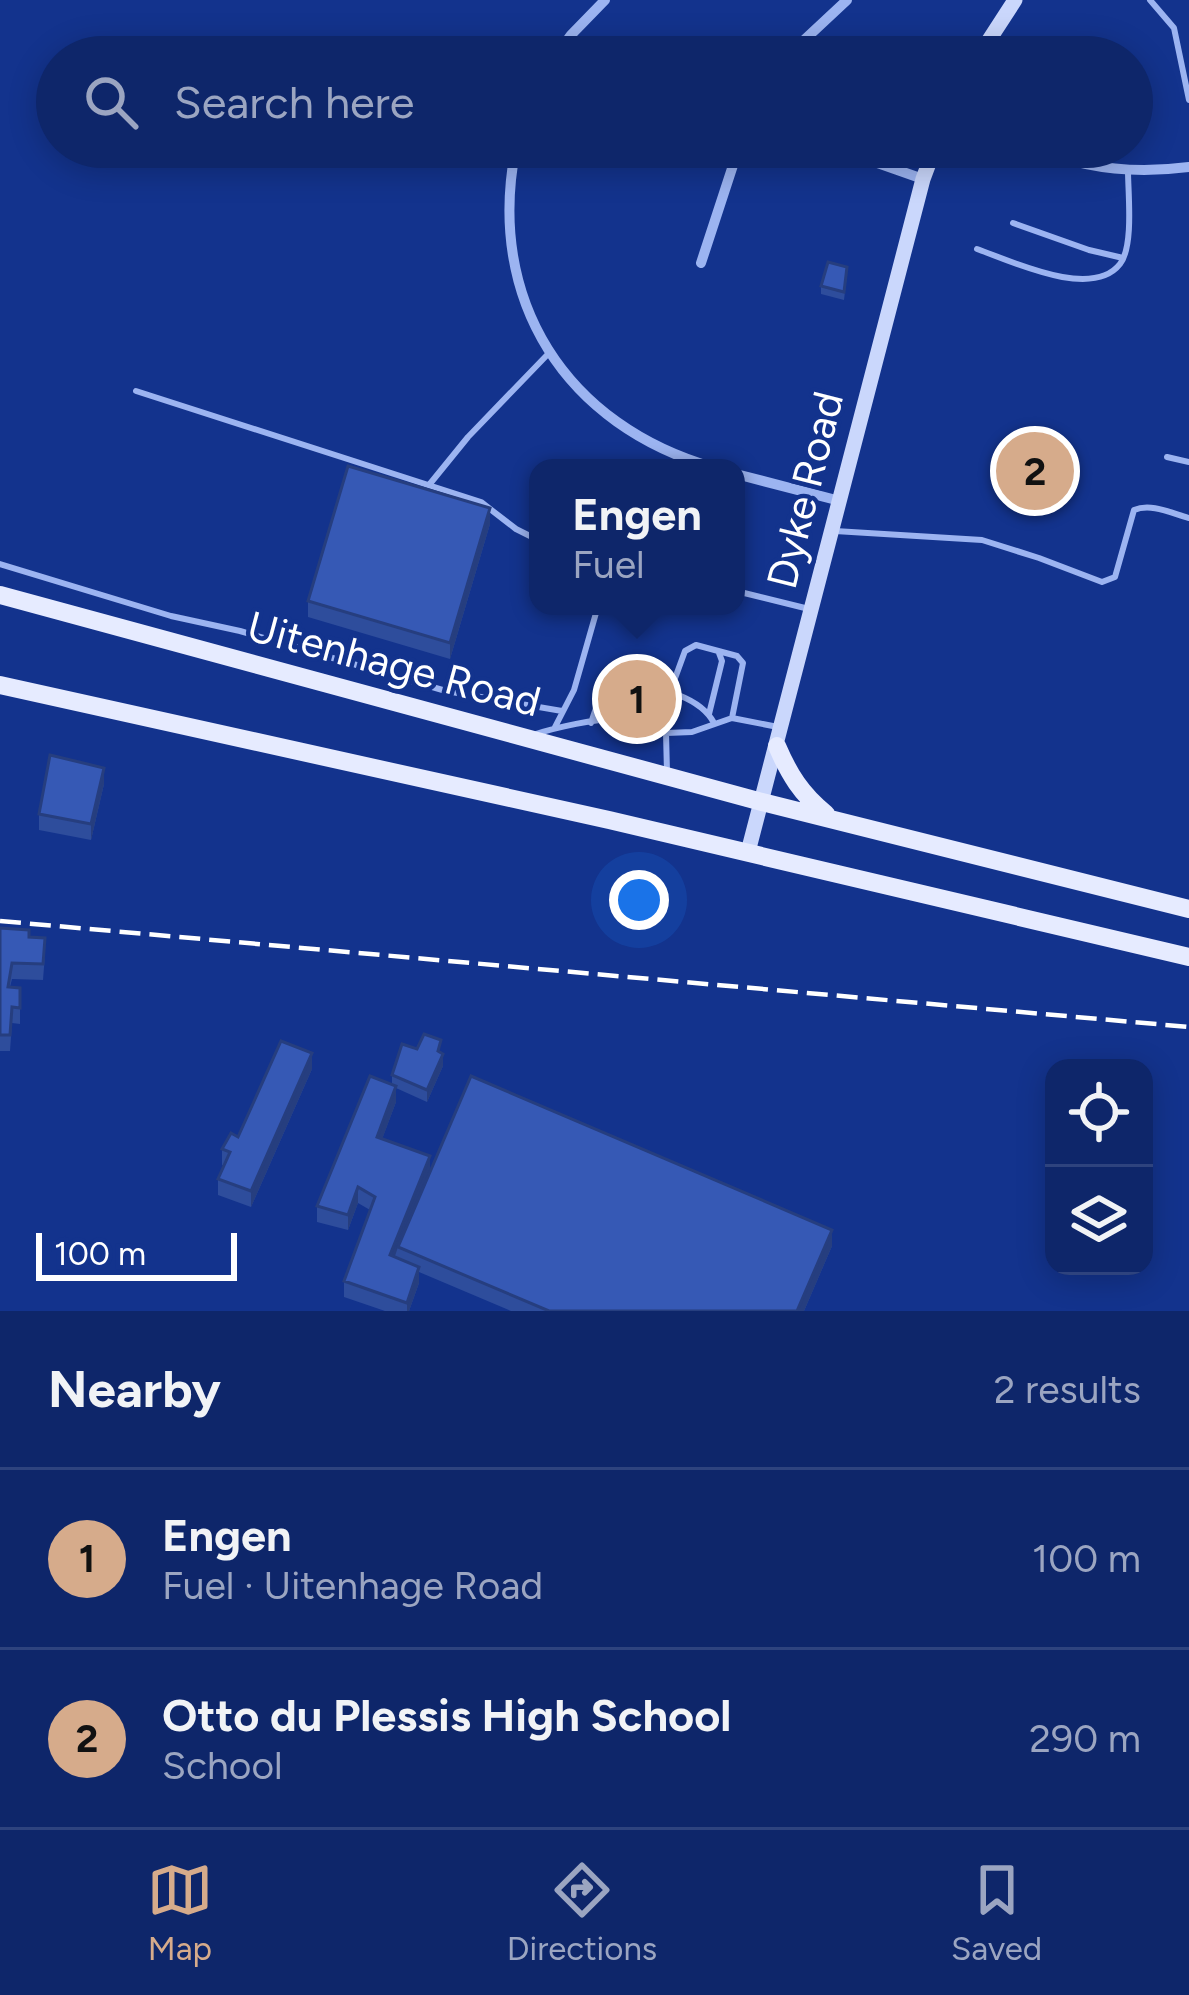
<!DOCTYPE html>
<meta charset="utf-8">
<style>
:root{--surface:#0e266a;--page:#172e70;--text:#f1f3f6;--muted:#9ba5c1;--line:#2e437e;--accent:#d6ab8b}
body{margin:0;font-family:Figtree,sans-serif;background:var(--page);color:var(--text)}
.controls{position:absolute;right:36px;bottom:36px;display:grid;overflow:hidden;border-radius:24px;box-shadow:0 6px 30px #0003}
.controls button{width:108px;height:108px;display:grid;place-items:center;padding:0;border:0;border-bottom:3px solid var(--line);background:var(--surface);color:var(--text);font:60px sans-serif}
.scale{position:absolute;left:36px;bottom:30px;width:201px;box-sizing:border-box;padding-left:12px;border:6px solid #fff;border-top:0;font-size:33px;line-height:42px;white-space:nowrap;color:#fff;-webkit-text-stroke:9px #13338d;paint-order:stroke}
.you{position:absolute;left:639px;top:900px;width:42px;height:42px;margin:-30px;border:9px solid #fff;border-radius:50%;background:#1a73e8;box-shadow:0 0 0 18px #1a73e833}
.badge{display:grid;place-items:center;width:78px;height:78px;border-radius:50%;background:var(--accent);color:#111;font-size:39px;font-weight:700}
.pin{position:absolute;translate:-50% -50%;border:6px solid #fff;box-shadow:0 3px 12px #0006}
.popup{position:absolute;left:529px;top:459px;width:216px;height:156px;box-sizing:border-box;display:grid;place-content:center;border-radius:24px;background:var(--surface);filter:drop-shadow(0 3px 9px #0005);font-size:39px;white-space:nowrap;color:var(--muted)}
.popup b{font-size:45px;color:var(--text)}
.popup::after{content:'';position:absolute;left:50%;top:100%;margin-left:-24px;border:24px solid transparent;border-top-color:var(--surface)}
.list{margin:0;padding:0;list-style:none}
h2{display:flex;justify-content:space-between;align-items:center;height:156px;margin:0;padding:0 48px;font-size:51px}
h2 small{font-size:39px;font-weight:400;color:var(--muted)}
.list li{display:grid;grid-template-columns:78px 1fr auto;gap:36px;align-items:center;box-sizing:border-box;height:180px;padding:0 48px;border-top:3px solid var(--line)}
.list b{display:block;font-size:45px;white-space:nowrap}
.list p{margin:0;font-size:39px;white-space:nowrap;color:var(--muted)}
.list em{font-size:39px;font-style:normal;color:var(--muted)}
.icon{flex:none;width:66px;height:66px;fill:none;stroke:currentColor;stroke-width:2;stroke-linecap:round;stroke-linejoin:round}
.map{position:relative;flex:none;width:1189px;height:1311px;overflow:hidden}
.search{position:absolute;background:var(--surface);box-shadow:0 6px 30px #0003;left:36px;right:36px;top:36px;height:132px;display:flex;align-items:center;gap:30px;box-sizing:border-box;padding:0 42px;border-radius:66px;color:var(--muted);font-size:45px}
.sheet{height:516px;background:var(--surface)}
nav{display:flex;justify-content:space-around;align-items:center;box-sizing:border-box;height:168px;border-top:3px solid var(--line);background:var(--surface);font-size:33px;color:var(--muted)}
nav a{display:grid;justify-items:center;gap:6px}
nav .on{color:var(--accent)}
.map>svg:first-child{display:block}
.lines{fill:none;stroke-linecap:round;stroke-linejoin:round}
.lane{stroke:#9cb4f1;stroke-width:6}
.street{stroke:#9cb4f1;stroke-width:10}
.secondary{stroke:#cad7fc;stroke-width:15}
.primary{stroke:#e6ebff;stroke-width:18}
.rail{stroke:#fff;stroke-width:4.5;stroke-dasharray:21 9;stroke-linecap:butt}
.wall{fill:#2e4d9c}
.shaded-wall{fill:#263e7f}
.building{fill:#3659b5;stroke:#263e7f;stroke-width:3}
.labels{text-anchor:middle;dominant-baseline:central;stroke-width:9;stroke-linejoin:round;paint-order:stroke}
.street-label{font-size:42px;fill:#fff;stroke:#13338d}
</style>
<div class="map">
<svg width="1189" height="1311" viewBox="0 0 1189 1311">
<rect width="100%" height="100%" fill="#13338d"/>
<g class="lines">
<path class="lane" d="M 1150,0 L 1174,28 L 1189,100
M 1093,57 L 1094,56
M 1013,223 L 1089,250 L 1123,258
M 977,249 C 1011,261 1092,300 1120,264 C 1134,246 1128,193 1128,171
M 136,391 L 481,502 L 516,529 L 538,540
M 1167,457 L 1189,462
M 429,485 L 468,437 L 549,353
M 835,531 L 982,540 L 1039,558 L 1102,582 L 1115,577 L 1134,510 C 1151,503 1171,513 1189,518
M 0,564 L 171,616 L 240,631 L 446,691 L 562,711
M 736,591 L 809,609
M 670,692 L 685,651 L 696,645 L 737,656 L 743,663 L 732,718
M 673,695 L 666,733 L 692,732 L 732,718 L 778,727
M 709,714 L 722,661 L 719,653
M 591,723 L 604,684 L 613,679 C 646,687 697,691 714,723
M 555,727 L 574,690 L 598,606
M 536,734 C 554,728 598,718 617,719 C 634,720 650,727 666,733 L 667,772"/>
<path class="street" d="M 555,57 L 571,35 L 605,0
M 786,57 L 847,0
M 516,147 C 485,300 566,426 715,468
M 832,147 L 923,179
M 1034,147 C 1084,170 1135,174 1189,167
M 701,263 L 739,147
M 736,474 L 840,501"/>
<path class="secondary" d="M 978,57 L 1015,0
M 748,852 L 923,179 L 935,147"/>
<path class="primary" d="M 0,595 L 762,802 L 1189,909
M 0,685 L 609,820 L 1189,957
M 777,746 C 789,774 801,794 826,814"/>
<path class="rail" d="M 0,921 L 1189,1027"/>
</g>
<path class="wall" d="M 847,275 L 844,300 L 821,294 L 821,286 Z
M 490,524 L 450,659 L 308,617 L 308,601 Z
M 104,784 L 91,840 L 39,830 L 39,814 Z
M 0,928 L 29,937 L 45,954 L 43,980 L 12,979 L 10,987 L 20,988 L 20,1024 L 12,1023 L 10,1051 L 0,1051 Z
M 417,1049 L 441,1052 L 443,1066 L 427,1102 L 396,1088 L 396,1102 L 382,1139 L 429,1174 L 832,1246 L 804,1311 L 511,1311 L 419,1272 L 419,1283 L 409,1311 L 385,1311 L 344,1297 L 344,1281 L 370,1210 L 358,1203 L 348,1230 L 317,1222 L 317,1206 L 392,1085 L 392,1075 Z
M 312,1069 L 251,1207 L 218,1195 L 218,1179 L 224,1166 L 222,1165 L 222,1149 L 238,1137 Z"/>
<path class="shaded-wall" d="M 490,508 L 490,524 L 450,659 L 450,643 Z
M 104,768 L 104,784 L 91,840 L 91,824 Z
M 312,1053 L 312,1069 L 251,1207 L 251,1191 Z
M 443,1054 L 443,1066 L 427,1102 L 427,1090 Z
M 396,1086 L 396,1102 L 377,1153 L 377,1137 Z
M 430,1156 L 430,1172 L 398,1247 L 390,1271 L 390,1255 Z
M 358,1187 L 358,1203 L 348,1230 L 348,1215 Z
M 832,1230 L 832,1246 L 804,1311 L 797,1311 Z
M 419,1267 L 419,1283 L 409,1311 L 407,1311 L 407,1303 Z"/>
<path class="building" d="M 828,262 L 847,267 L 844,292 L 821,286 Z
M 348,466 L 490,508 L 450,643 L 308,601 Z
M 50,755 L 104,768 L 91,824 L 39,814 Z
M 0,928 L 29,930 L 29,937 L 45,938 L 43,964 L 12,963 L 8,987 L 20,988 L 20,1008 L 12,1007 L 10,1035 L 0,1035 Z
M 424,1034 L 441,1040 L 438,1051 L 443,1054 L 427,1090 L 392,1075 L 402,1044 L 417,1049 Z
M 281,1041 L 312,1053 L 251,1191 L 218,1179 L 230,1152 L 222,1149 L 231,1133 L 238,1137 Z
M 370,1076 L 396,1086 L 377,1137 L 430,1156 L 390,1255 L 419,1267 L 407,1303 L 344,1281 L 375,1197 L 358,1187 L 348,1215 L 317,1206 Z
M 471,1076 L 832,1230 L 797,1311 L 549,1311 L 398,1247 Z"/>
<g class="labels">
<g class="street-label">
<text transform="translate(805 490) rotate(-76)">Dyke Road</text>
<text transform="translate(394 664) rotate(15)">Uitenhage Road</text>
</g>
</g>
</svg>
<div class="controls">
<button><svg class="icon" aria-label="locate" viewBox="0 0 24 24"><circle cx="12" cy="12" r="6"/><path d="M12 2v4M12 18v4M2 12h4M18 12h4"/></svg></button>
<button><svg class="icon" aria-label="layers" viewBox="0 0 24 24"><path d="M12 4l9 5-9 5-9-5zM3 14l9 5 9-5"/></svg></button>
</div>
<div class="scale">100 m</div>
<div class="you"></div>
<div class="pin badge" style="left:637px;top:699px">1</div>
<div class="popup"><b>Engen</b>Fuel</div>
<div class="pin badge" style="left:1035px;top:471px">2</div>
<div class="search"><svg class="icon" aria-label="search" viewBox="0 0 24 24"><circle cx="10" cy="10" r="6"/><path d="M15 15l6 6"/></svg>Search here</div>
</div>
<section class="sheet">
<h2>Nearby<small>2 results</small></h2>
<ul class="list">
<li><span class="badge">1</span><div><b>Engen</b><p>Fuel · Uitenhage Road</p></div><em>100 m</em></li>
<li><span class="badge">2</span><div><b>Otto du Plessis High School</b><p>School</p></div><em>290 m</em></li>
</ul>
</section>
<nav>
<a class="on"><svg class="icon" aria-label="map" viewBox="0 0 24 24"><path d="M3 6l6-2 6 2 6-2v14l-6 2-6-2-6 2zM9 4v14M15 6v14"/></svg>Map</a>
<a><svg class="icon" aria-label="directions" viewBox="0 0 24 24"><path d="M12 3l9 9-9 9-9-9zM9 14v-3h6M13 9l2 2-2 2"/></svg>Directions</a>
<a><svg class="icon" aria-label="saved" viewBox="0 0 24 24"><path d="M7 4h10v16l-5-4-5 4z"/></svg>Saved</a>
</nav>
